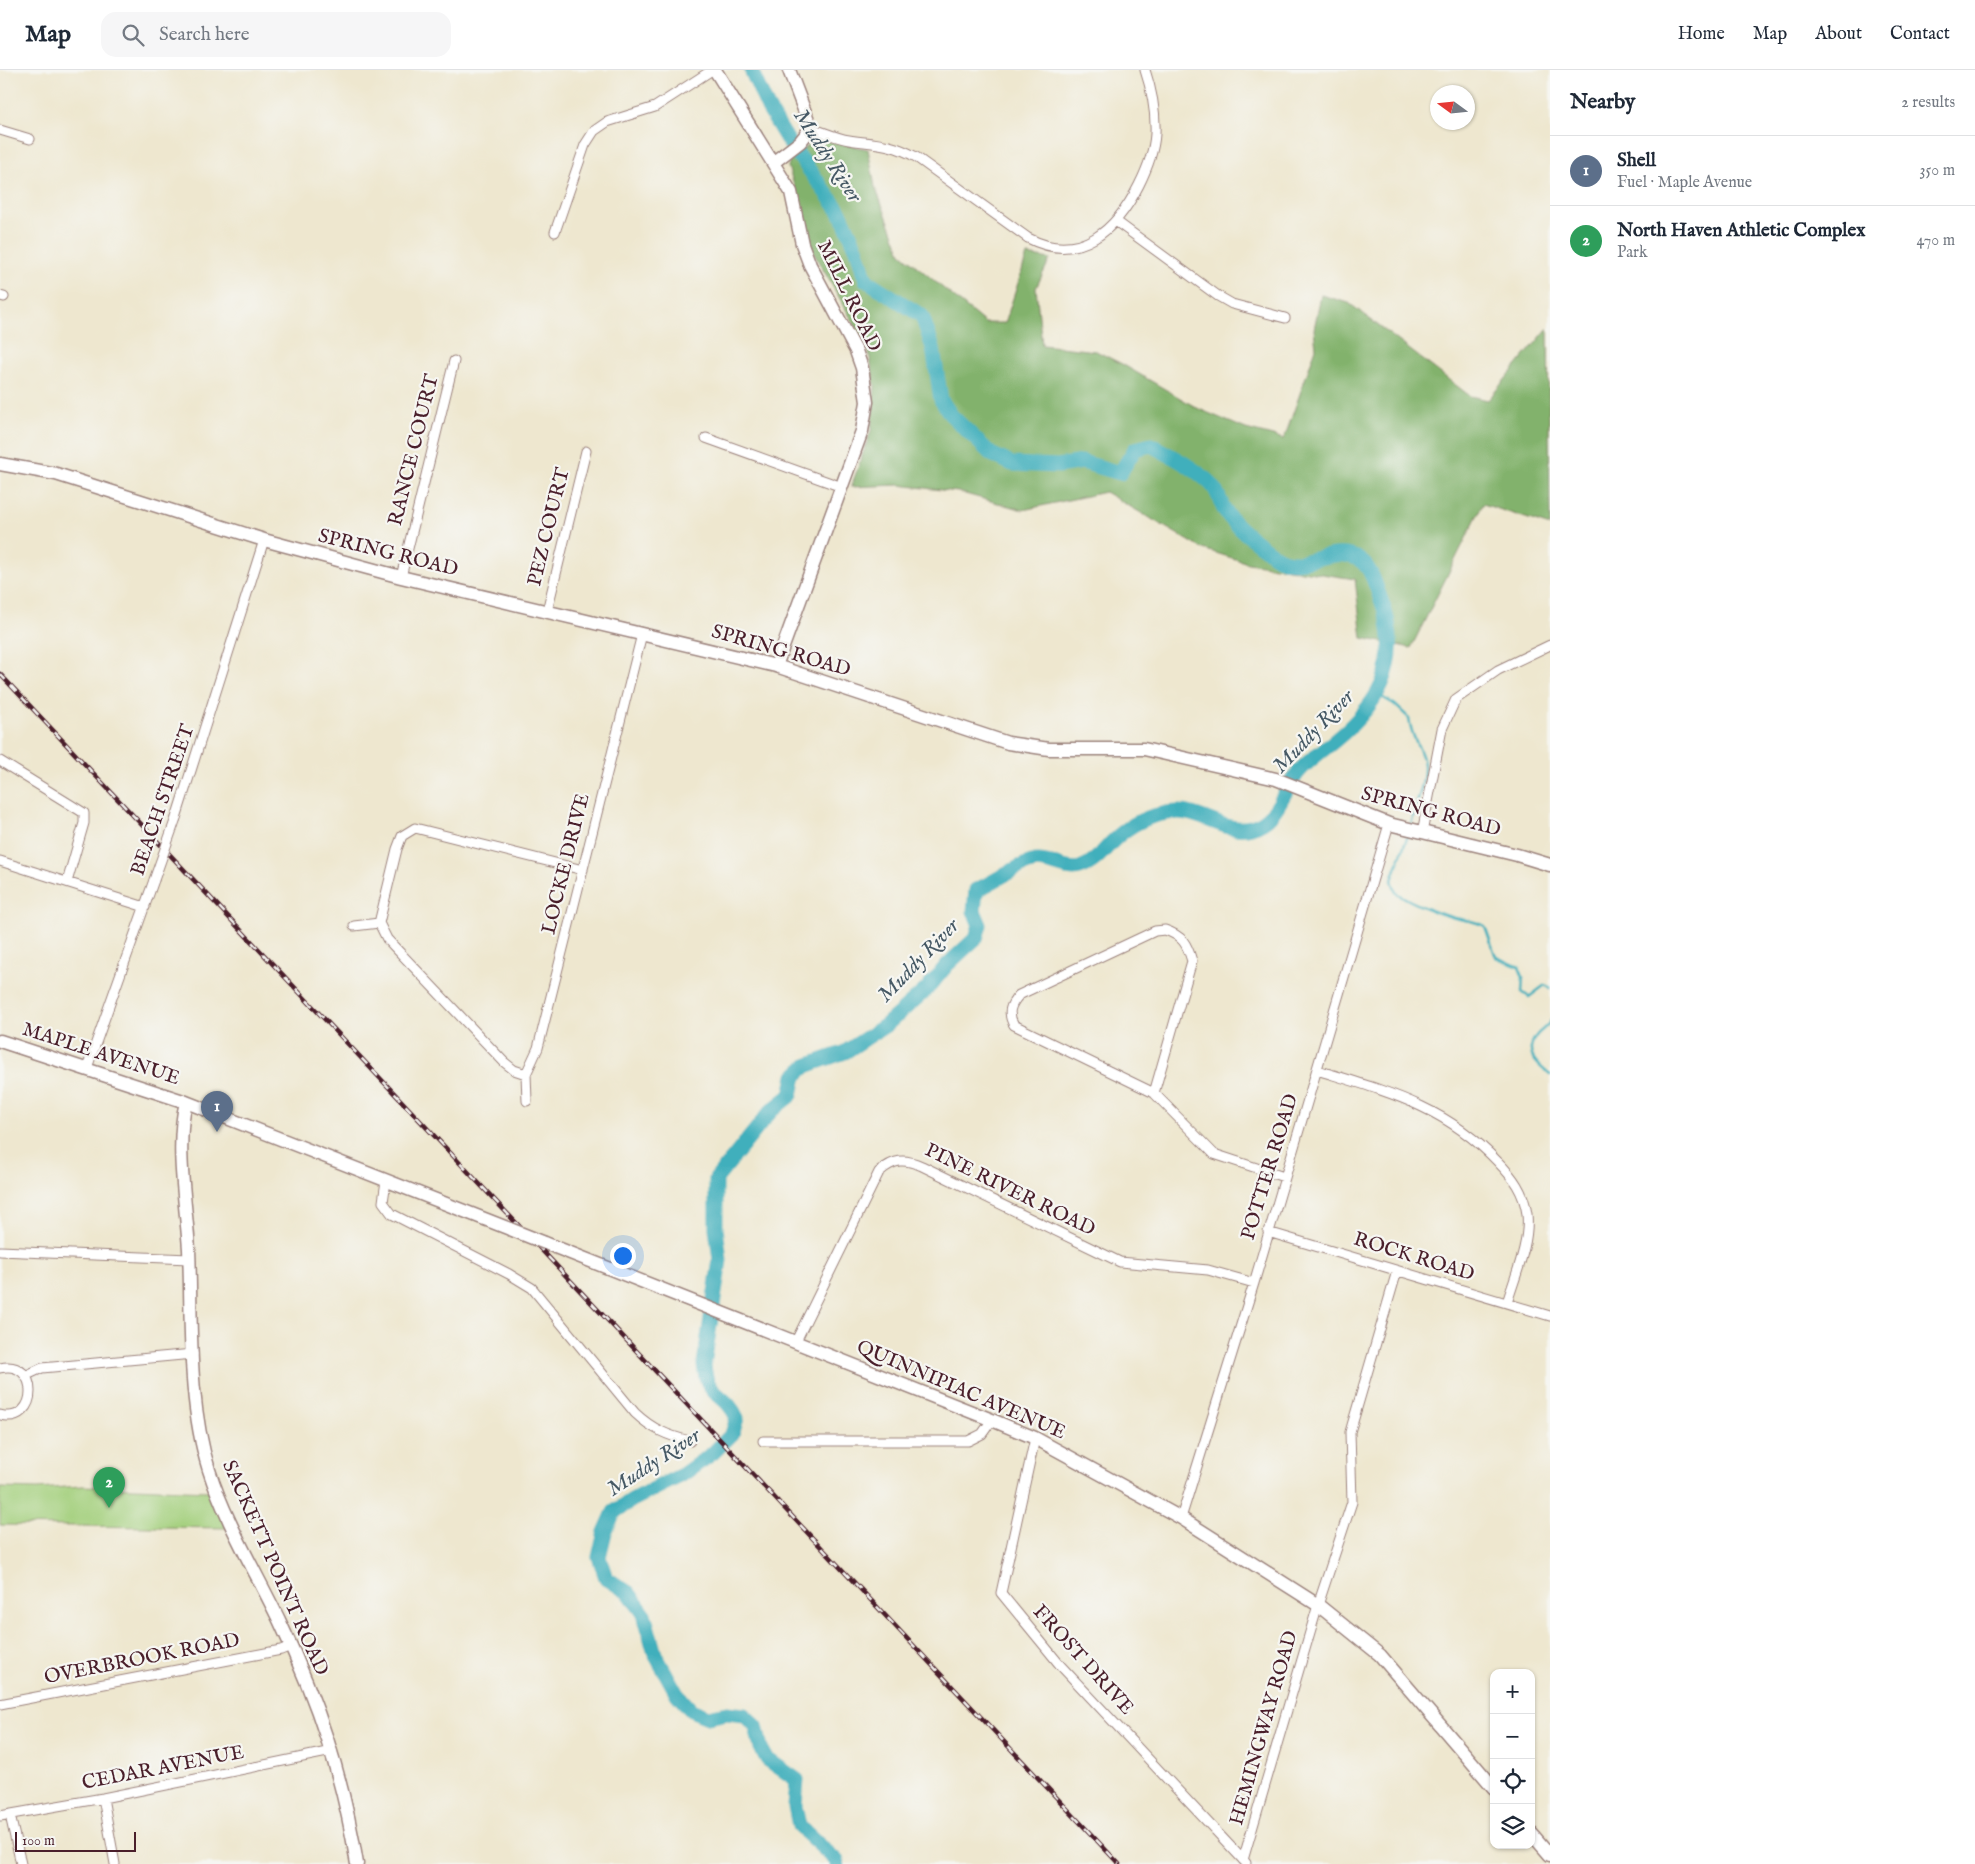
<!DOCTYPE html>
<meta charset="utf-8">
<style>
:root{--surface:#fff;--page:#f6f6f7;--text:#1f2937;--muted:#747a83;--line:#e0e1e3;--accent:#c8321e}
body{margin:0;font-family:"IM FELL English",serif;background:var(--page);color:var(--text)}
.controls{position:absolute;right:15px;bottom:15px;display:grid;overflow:hidden;border-radius:10px;box-shadow:0 1px 4px #0004}
.controls button{width:45px;height:45px;display:grid;place-items:center;padding:0;border:0;border-bottom:1px solid var(--line);background:var(--surface);color:var(--text);font:25px sans-serif}
.compass{position:absolute;left:1430px;top:15px;width:45px;height:45px;border-radius:50%;background:var(--surface);box-shadow:0 1px 4px #0004;rotate:285deg}
.scale{position:absolute;left:15px;bottom:12px;width:121px;box-sizing:border-box;padding-left:5px;border:2px solid #4a1f2b;border-top:0;font-size:14px;line-height:18px;white-space:nowrap;color:#4a1f2b;-webkit-text-stroke:4px #f6f6f2;paint-order:stroke}
.you{position:absolute;left:622px;top:1185px;width:18px;height:18px;margin:-12px;border:4px solid #fff;border-radius:50%;background:#1a73e8;box-shadow:0 0 0 8px #1a73e833}
.badge{display:grid;place-items:center;width:32px;height:32px;border-radius:50%;background:var(--accent);color:#fff;font-size:16px;font-weight:700}
.pin{position:absolute;translate:-50% -41px;filter:drop-shadow(0 1px 2px #0008)}
.pin::after{content:'';position:absolute;top:26px;width:18px;height:15px;background:inherit;clip-path:polygon(0 0,100% 0,50% 100%)}
.list{margin:0;padding:0;list-style:none}
h2{display:flex;justify-content:space-between;align-items:center;height:65px;margin:0;padding:0 20px;font-size:21px}
h2 small{font-size:16px;font-weight:400;color:var(--muted)}
.list li{display:grid;grid-template-columns:32px 1fr auto;gap:15px;align-items:center;box-sizing:border-box;height:70px;padding:0 20px;border-top:1px solid var(--line)}
.list b{display:block;font-size:19px;white-space:nowrap}
.list p{margin:0;font-size:16px;white-space:nowrap;color:var(--muted)}
.list em{font-size:16px;font-style:normal;color:var(--muted)}
.icon{flex:none;width:28px;height:28px;fill:none;stroke:currentColor;stroke-width:2;stroke-linecap:round;stroke-linejoin:round}
.map{position:relative;flex:none;width:1550px;height:1794px;overflow:hidden}
header{display:flex;align-items:center;gap:30px;box-sizing:border-box;height:70px;padding:0 25px;background:var(--surface);border-bottom:1px solid var(--line)}
header strong{font-size:24px}
nav{display:flex;gap:28px;margin-inline-start:auto;font-size:18px}
.search{width:350px;height:45px;background:var(--page);display:flex;align-items:center;gap:12px;box-sizing:border-box;padding:0 18px;border-radius:15px;color:var(--muted);font-size:19px}
main{display:flex}
aside{flex:1;background:var(--surface)}
.map>svg:first-child{display:block}
.green{fill:#a3cf7c;stroke:#767754}
.forest{fill:#82b26c;stroke:#66684c}
.lines{fill:none;stroke-linecap:round;stroke-linejoin:round}
.stream{stroke:#40afbc;stroke-width:2.5}
.river{stroke:#40afbc;stroke-width:15}
.street-casing{stroke:#9c837d;stroke-width:11}
.secondary-casing{stroke:#9c837d;stroke-width:15}
.street{stroke:#fff;stroke-width:9}
.secondary{stroke:#fff;stroke-width:12}
.rail-casing{stroke:#4a1f2b;stroke-width:4.5}
.rail{stroke:#f6f6f2;stroke-width:2.5;stroke-dasharray:8;stroke-linecap:butt}
.street-bridge-casing{stroke:#9c837d;stroke-width:11;stroke-linecap:butt}
.secondary-bridge-casing{stroke:#9c837d;stroke-width:15;stroke-linecap:butt}
.street-bridge{stroke:#fff;stroke-width:9}
.secondary-bridge{stroke:#fff;stroke-width:12}
.labels{text-anchor:middle;dominant-baseline:central;stroke-width:4.5;stroke-linejoin:round;paint-order:stroke}
.street-label{font-size:20px;fill:#4a1f2b;stroke:#f6f6f2}
.water-label{font-size:21px;font-style:italic;fill:#465965;stroke:#f6f6f2}
</style>
<header>
<strong>Map</strong>
<div class="search"><svg class="icon" aria-label="search" viewBox="0 0 24 24"><circle cx="10" cy="10" r="6"/><path d="M15 15l6 6"/></svg>Search here</div>
<nav><a>Home</a><a>Map</a><a>About</a><a>Contact</a></nav>
</header>
<main>
<div class="map">
<svg width="1550" height="1794" viewBox="0 0 1550 1794">
<rect width="100%" height="100%" fill="#f6f6f2"/>
<filter id="ink" filterUnits="userSpaceOnUse"><feTurbulence type="fractalNoise" baseFrequency=".02" numOctaves="2"/><feDisplacementMap in="SourceGraphic" scale="10" xChannelSelector="R" yChannelSelector="G"/><feConvolveMatrix kernelMatrix="1 2 1 2 8 2 1 2 1" color-interpolation-filters="sRGB"/></filter>
<filter id="wash" filterUnits="userSpaceOnUse"><feTurbulence type="fractalNoise" baseFrequency=".0096" numOctaves="4" result="noise"/><feDisplacementMap in="SourceGraphic" scale="20" xChannelSelector="R" yChannelSelector="G"/><feGaussianBlur stdDeviation="1.12" result="paint"/><feColorMatrix in="noise" values="0 0 0 0 0 0 0 0 0 0 0 0 0 0 0 0 0 1.4 0 .05"/><feComposite in="paint" operator="in"/></filter>
<g filter="url(#wash)">
<rect width="100%" height="100%" fill="#eee7cf"/>
<path class="green" d="M 82,1416 L 209,1421 L 227,1458 L 0,1455 L 0,1418 L 37,1419 Z"/>
<path class="forest" d="M 818,69 L 868,79 L 875,117 L 901,183 L 985,253 L 1005,253 L 1027,185 L 1050,189 L 1036,218 L 1042,275 L 1096,281 L 1122,294 L 1199,339 L 1246,359 L 1284,369 L 1316,278 L 1314,259 L 1321,225 L 1349,233 L 1470,326 L 1488,330 L 1548,258 L 1550,456 L 1483,434 L 1411,578 L 1362,568 L 1355,509 L 1248,493 L 1203,479 L 1105,422 L 1023,440 L 958,422 L 899,415 L 851,417 L 871,361 L 875,317 L 868,278 L 813,182 L 802,139 L 788,97 L 790,88 Z"/>
<g class="lines">
<path class="stream" d="M 1378,625 L 1394,634 L 1409,648 C 1411,666 1418,673 1423,689 C 1428,705 1415,737 1411,755
M 1408,765 L 1392,810 L 1396,823 C 1413,833 1435,843 1455,848 C 1466,851 1474,850 1485,856 L 1496,887 L 1519,897 L 1523,907 L 1522,922 L 1529,927 L 1545,915 L 1550,918
M 1550,951 C 1547,958 1540,960 1536,966 C 1523,984 1537,994 1550,1005"/>
<path class="river" d="M 751,0 L 768,38 L 788,71 L 840,142 L 857,180 L 866,210 L 922,246 L 933,278 L 941,330 L 951,345 L 991,384 L 1012,394 L 1058,396 L 1082,392 L 1120,403 L 1135,379 L 1151,375 C 1171,386 1194,397 1211,414 C 1218,420 1220,433 1225,441 C 1237,459 1259,474 1275,486 C 1301,504 1332,474 1358,489 C 1371,496 1375,514 1380,527 C 1408,595 1376,640 1323,680 C 1313,688 1301,697 1294,708 C 1281,726 1276,751 1251,757 C 1226,764 1200,741 1178,742 C 1151,743 1129,754 1111,773 C 1101,784 1094,793 1080,798 C 1066,803 1047,787 1032,792 C 1016,796 993,813 976,820 L 974,841 L 980,855 L 976,868 L 947,895 L 928,918 L 886,955 L 845,982 L 806,996 L 795,1006 L 791,1025 L 771,1041 L 716,1109 L 716,1158 L 720,1190 L 704,1294 C 706,1329 725,1321 737,1348 L 732,1364 L 713,1383 L 682,1405 L 632,1430 L 614,1442 L 605,1462 L 599,1487 L 606,1508 L 629,1523 L 644,1544 L 655,1584 L 677,1624 L 691,1640 L 708,1647 L 727,1643 L 744,1645 L 756,1656 L 761,1678 L 767,1689 L 797,1710 L 795,1736 L 799,1756 L 837,1791 L 837,1794"/>
</g>
</g>
<g filter="url(#ink)">
<g class="lines">
<defs>
<path id="street" d="M 811,58 C 824,62 836,68 849,70 C 876,74 891,73 916,87 L 1028,168 C 1080,195 1117,159 1139,115 C 1147,99 1154,81 1155,64 C 1156,42 1152,21 1145,0
M 0,60 L 30,69
M 1117,152 L 1218,226 L 1232,234 L 1285,248
M 555,162 L 585,75 L 594,61 L 607,52 L 655,37 L 712,0
M 0,226 L 4,227
M 706,368 L 842,417
M 401,507 L 454,291
M 547,541 L 586,381
M 0,691 L 84,743 L 84,753 L 67,812
M 176,748 L 264,470
M 1422,763 L 1442,659 L 1456,629 L 1498,600 L 1550,575
M 0,791 L 145,837
M 379,853 L 397,779 L 402,766 L 415,758 L 583,800
M 354,856 L 379,853 L 387,869 L 504,992 L 514,1000 L 526,1004
M 1165,860 C 1183,866 1187,874 1192,891 L 1154,1023 L 1014,955 C 1007,943 1010,935 1019,925 L 1155,861 Z
M 87,998 L 154,810
M 1317,1000 C 1388,1022 1445,1036 1498,1092 C 1513,1107 1524,1122 1527,1144 C 1530,1173 1515,1206 1507,1233
M 1154,1023 L 1214,1084 L 1284,1107
M 527,1031 L 526,1004 L 538,978 L 642,564
M 386,1111 L 383,1132 L 392,1144 L 509,1204 L 532,1218 L 635,1343 C 652,1359 668,1366 690,1371
M 1268,1162 L 1550,1246
M 0,1181 L 189,1189
M 796,1271 L 879,1102 C 894,1089 904,1088 922,1096 L 1120,1192 L 1208,1200 L 1254,1213
M 0,1298 C 40,1288 40,1355 0,1345
M 25,1306 L 42,1298 L 193,1284
M 1035,1368 L 1001,1523 L 1060,1595 L 1246,1793
M 763,1371 L 968,1371 L 982,1364 L 992,1350
M 1181,1448 L 1254,1213 L 1389,754
M 0,1634 L 281,1580 L 291,1576
M 103,1728 L 115,1794
M 10,1745 L 21,1794
M 0,1746 L 103,1728 L 332,1681
M 1243,1790 L 1318,1535 L 1352,1432 L 1350,1362 L 1397,1201"/>
<path id="secondary" d="M 715,0 L 791,122 L 802,174 L 810,195 L 856,281 L 862,298 L 867,332 L 862,361 L 776,596
M 774,92 L 800,72 L 811,58 L 789,0
M 0,394 L 56,404 L 264,470 L 401,507 L 776,596 L 1008,673 L 1049,679 L 1144,679 L 1276,709 L 1389,754 L 1517,785 L 1550,795
M 0,971 L 186,1032 L 510,1159
M 186,1032 C 175,1076 186,1133 189,1179 C 192,1251 187,1330 209,1400 C 226,1453 256,1502 280,1552 C 318,1632 343,1707 357,1794
M 545,1173 L 992,1350 L 1035,1368 L 1181,1448 L 1318,1535 L 1380,1585 L 1494,1718
M 1531,1763 L 1550,1785"/>
</defs>
<use href="#street" class="street-casing"/>
<use href="#secondary" class="secondary-casing"/>
<use href="#street" class="street"/>
<use href="#secondary" class="secondary"/>
<defs>
<path id="rail" d="M 0,604 L 1119,1794"/>
</defs>
<use href="#rail" class="rail-casing"/>
<use href="#rail" class="rail"/>
<defs>
<path id="street-bridge" d="M 154,810 L 176,748"/>
<path id="secondary-bridge" d="M 510,1159 L 545,1173"/>
</defs>
<use href="#street-bridge" class="street-bridge-casing"/>
<use href="#secondary-bridge" class="secondary-bridge-casing"/>
<use href="#street-bridge" class="street-bridge"/>
<use href="#secondary-bridge" class="secondary-bridge"/>
</g>
</g>
<g class="labels">
<g class="street-label">
<text transform="translate(849 226) rotate(64)">MILL ROAD</text>
<text transform="translate(414 380) rotate(-76)">RANCE COURT</text>
<text transform="translate(549 457) rotate(-76)">PEZ COURT</text>
<text transform="translate(388 483) rotate(14)">SPRING ROAD</text>
<text transform="translate(781 581) rotate(16)">SPRING ROAD</text>
<text transform="translate(163 730) rotate(-71)">BEACH STREET</text>
<text transform="translate(1431 742) rotate(15)">SPRING ROAD</text>
<text transform="translate(566 794) rotate(-76)">LOCKE DRIVE</text>
<text transform="translate(101 984) rotate(18)">MAPLE AVENUE</text>
<text transform="translate(1270 1097) rotate(-73)">POTTER ROAD</text>
<text transform="translate(1010 1120) rotate(26)">PINE RIVER ROAD</text>
<text transform="translate(1414 1187) rotate(17)">ROCK ROAD</text>
<text transform="translate(961 1320) rotate(23)">QUINNIPIAC AVENUE</text>
<text transform="translate(275 1498) rotate(66)">SACKETT POINT ROAD</text>
<text transform="translate(142 1589) rotate(-11)">OVERBROOK ROAD</text>
<text transform="translate(1083 1590) rotate(48)">FROST DRIVE</text>
<text transform="translate(1264 1658) rotate(-74)">HEMINGWAY ROAD</text>
<text transform="translate(163 1698) rotate(-11)">CEDAR AVENUE</text>
</g>
<g class="water-label">
<text transform="translate(827 86) rotate(57)">Muddy River</text>
<text transform="translate(1314 662) rotate(-46)">Muddy River</text>
<text transform="translate(919 891) rotate(-46)">Muddy River</text>
<text transform="translate(654 1393) rotate(-33)">Muddy River</text>
</g>
</g>
</svg>
<div class="controls">
<button>+</button>
<button>−</button>
<button><svg class="icon" aria-label="locate" viewBox="0 0 24 24"><circle cx="12" cy="12" r="6"/><path d="M12 2v4M12 18v4M2 12h4M18 12h4"/></svg></button>
<button><svg class="icon" aria-label="layers" viewBox="0 0 24 24"><path d="M12 4l9 5-9 5-9-5zM3 14l9 5 9-5"/></svg></button>
</div>
<svg class="compass" viewBox="-18 -18 36 36"><path d="M0-13l5 13h-10z" fill="#e53935"/><path d="M0 13l5-13h-10z" fill="#747a83"/></svg>
<div class="scale">100 m</div>
<div class="you"></div>
<div class="pin badge" style="left:217px;top:1062px;background:#5c6f8a">1</div>
<div class="pin badge" style="left:109px;top:1438px;background:#2e9e5b">2</div>
</div>
<aside>
<h2>Nearby<small>2 results</small></h2>
<ul class="list">
<li><span class="badge" style="background:#5c6f8a">1</span><div><b>Shell</b><p>Fuel · Maple Avenue</p></div><em>350 m</em></li>
<li><span class="badge" style="background:#2e9e5b">2</span><div><b>North Haven Athletic Complex</b><p>Park</p></div><em>470 m</em></li>
</ul>
</aside>
</main>
